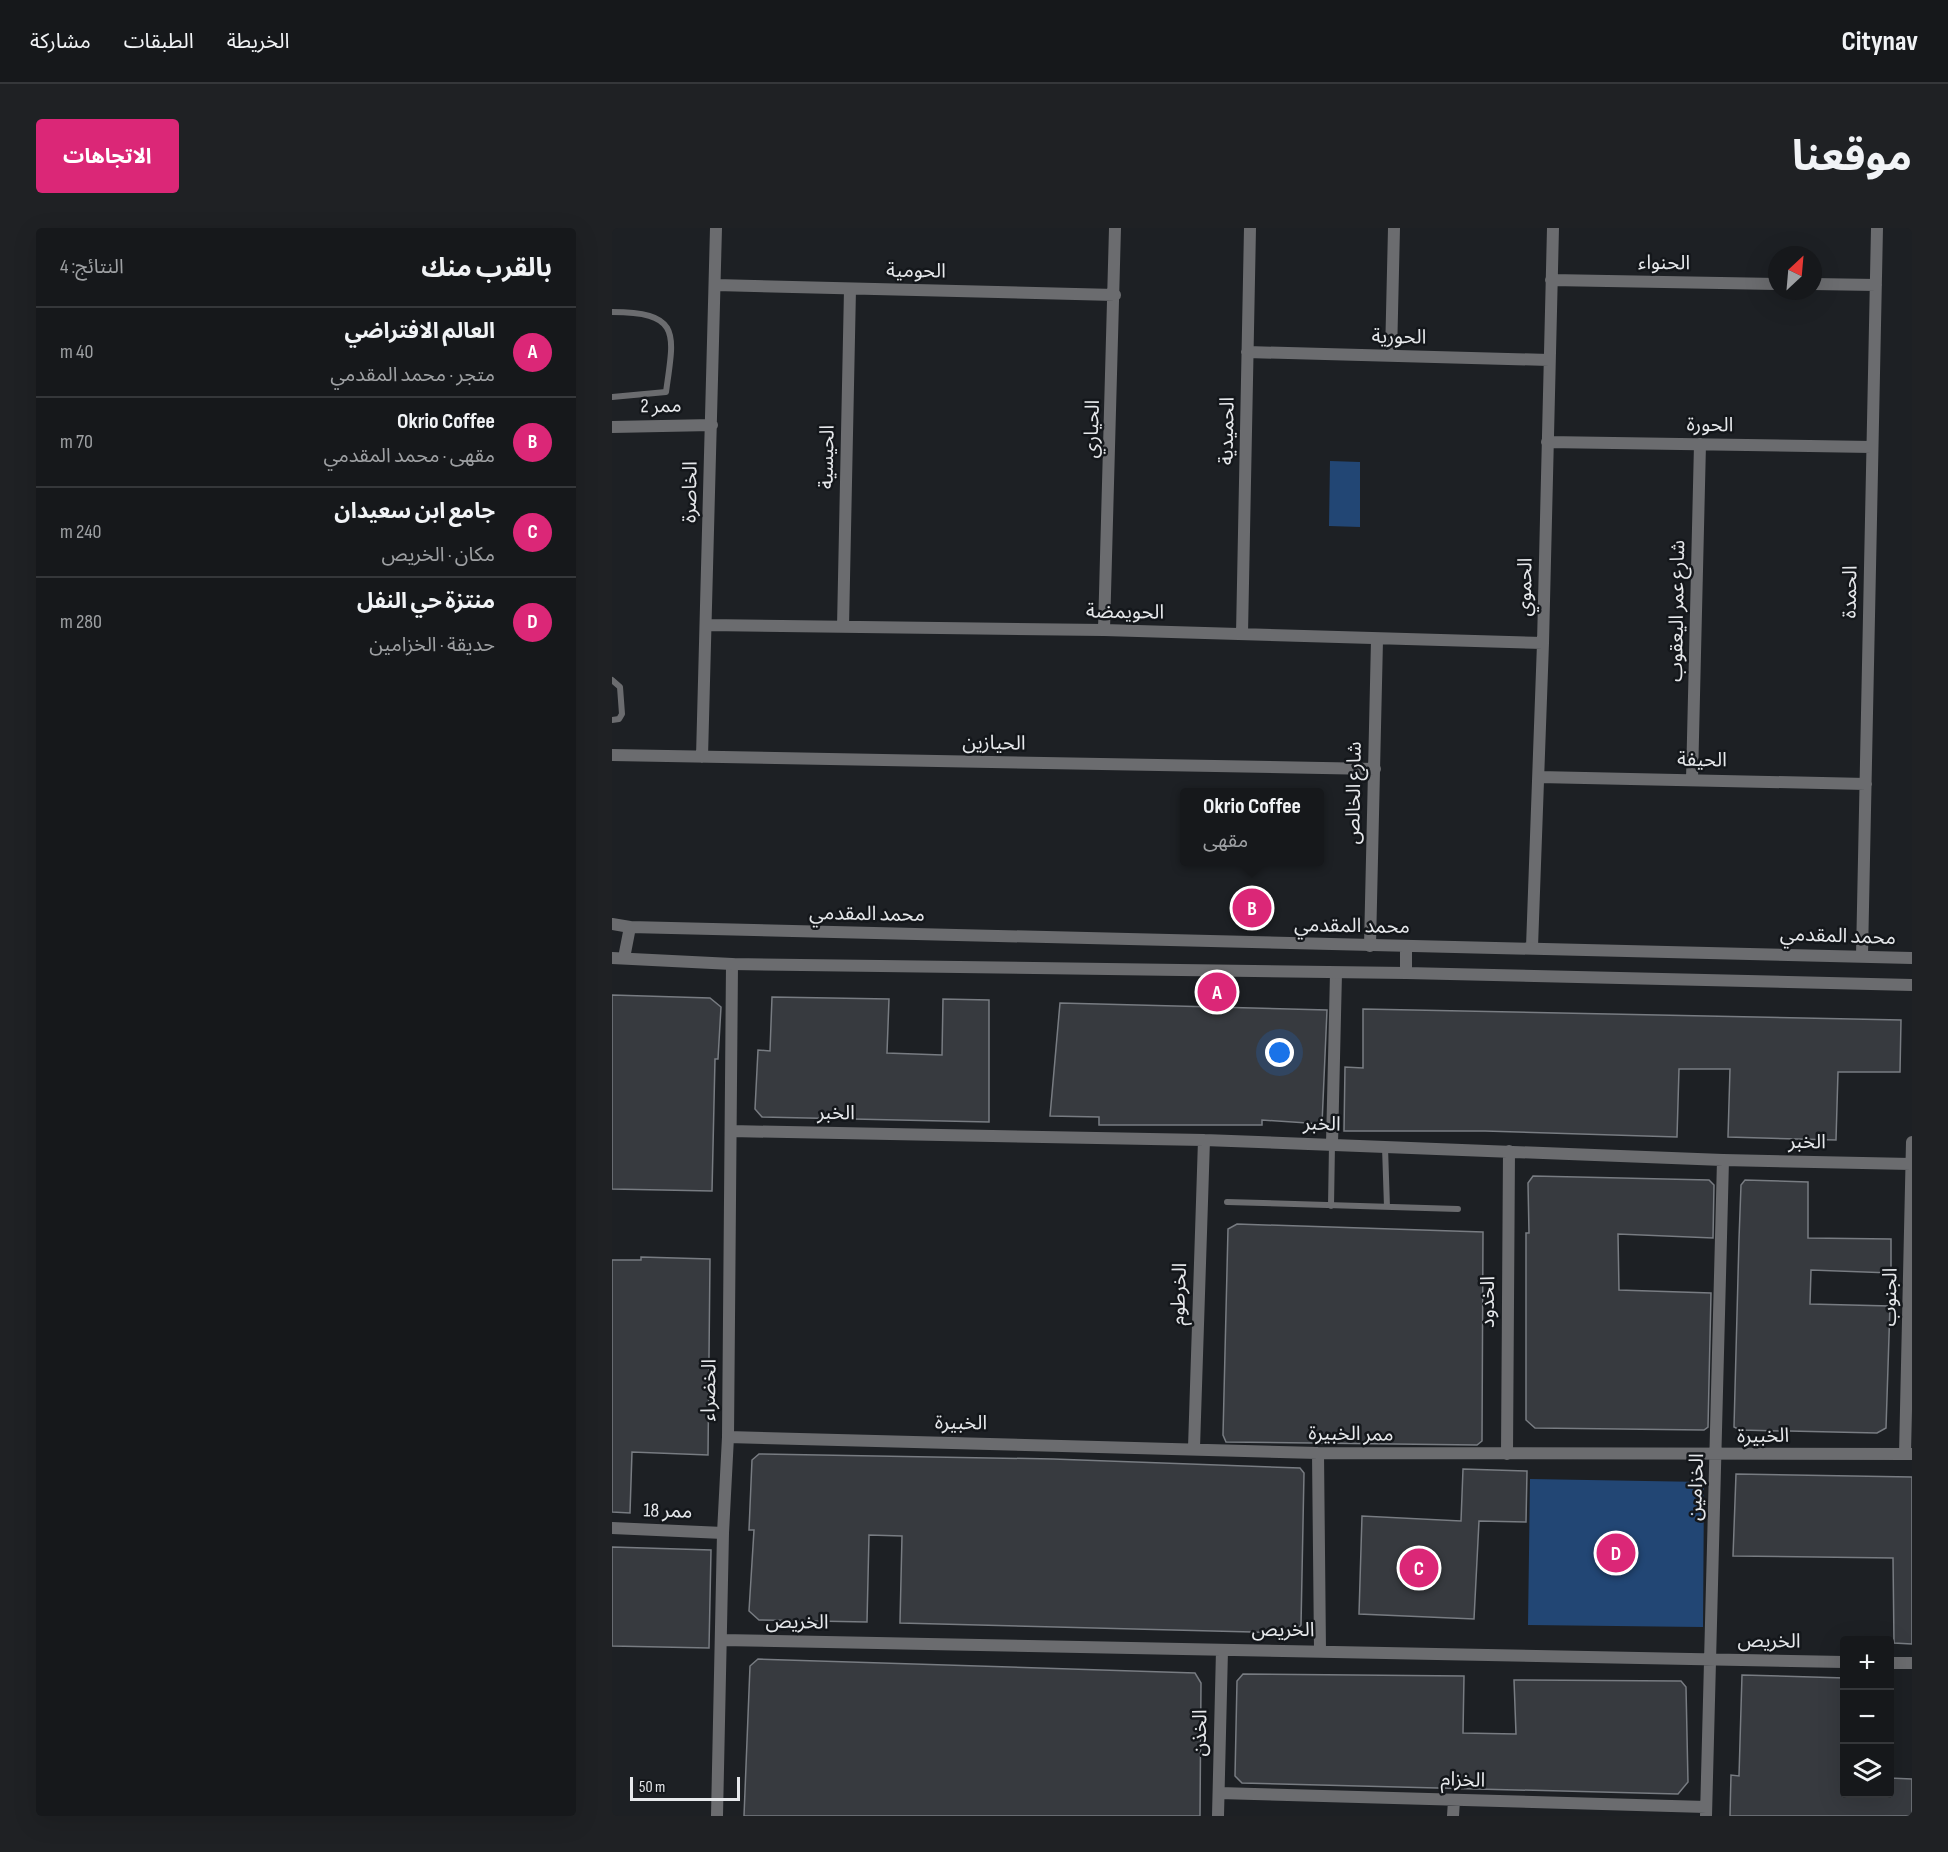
<!DOCTYPE html>
<html lang="ar">
<meta charset="utf-8">
<style>
:root{--surface:#16181b;--page:#1f2124;--text:#f1f3f6;--muted:#9ea0a3;--line:#35373a;--accent:#db2777}
body{margin:0;font-family:"Sofia Sans Condensed","Noto Sans Arabic",sans-serif;background:var(--page);color:var(--text);direction:rtl}
.controls{position:absolute;right:18px;bottom:18px;display:grid;overflow:hidden;border-radius:6px;box-shadow:0 6px 24px #0002}
.controls button{width:54px;height:54px;display:grid;place-items:center;padding:0;border:0;border-bottom:2px solid var(--line);background:var(--surface);color:var(--text);font:30px sans-serif}
.compass{position:absolute;left:1156px;top:18px;width:54px;height:54px;border-radius:50%;background:var(--surface);box-shadow:0 6px 24px #0002;rotate:26deg}
.scale{position:absolute;left:18px;bottom:15px;width:110px;box-sizing:border-box;padding-left:6px;border:3px solid #e6e8eb;border-top:0;font-size:16px;line-height:21px;white-space:nowrap;color:#e6e8eb;-webkit-text-stroke:4px #14171b;paint-order:stroke}
.you{position:absolute;left:668px;top:825px;width:21px;height:21px;margin:-15px;border:4px solid #fff;border-radius:50%;background:#1a73e8;box-shadow:0 0 0 9px #1a73e833}
.badge{display:grid;place-items:center;width:39px;height:39px;border-radius:50%;background:var(--accent);color:#fff;font-size:20px;font-weight:700}
.pin{position:absolute;translate:-50% -50%;border:3px solid #fff;box-shadow:0 2px 6px #0006}
.popup{position:absolute;left:568px;top:560px;width:144px;height:78px;box-sizing:border-box;display:grid;place-content:center;border-radius:6px;background:var(--surface);filter:drop-shadow(0 2px 4px #0005);font-size:20px;white-space:nowrap;color:var(--muted)}
.popup b{font-size:22px;color:var(--text)}
.popup::after{content:'';position:absolute;left:50%;top:100%;margin-left:-12px;border:12px solid transparent;border-top-color:var(--surface)}
.list{margin:0;padding:0;list-style:none}
h2{display:flex;justify-content:space-between;align-items:center;height:78px;margin:0;padding:0 24px;font-size:26px}
h2 small{font-size:20px;font-weight:400;color:var(--muted)}
.list li{display:grid;grid-template-columns:39px 1fr auto;gap:18px;align-items:center;box-sizing:border-box;height:90px;padding:0 24px;border-top:2px solid var(--line)}
.list b{display:block;font-size:22px;white-space:nowrap}
.list p{margin:0;font-size:20px;white-space:nowrap;color:var(--muted)}
.list em{font-size:20px;font-style:normal;color:var(--muted)}
.icon{flex:none;width:33px;height:33px;fill:none;stroke:currentColor;stroke-width:2;stroke-linecap:round;stroke-linejoin:round}
.map{position:relative;flex:none;width:1300px;height:1588px;overflow:hidden;direction:ltr;border-radius:6px}
header{display:flex;align-items:center;gap:36px;box-sizing:border-box;height:84px;padding:0 30px;background:var(--surface);border-bottom:2px solid var(--line)}
header strong{font-size:28px}
nav{display:flex;gap:33px;margin-inline-start:auto;font-size:21px}
.intro{display:flex;align-items:center;justify-content:space-between;box-sizing:border-box;height:144px;padding:0 36px}
h1{margin:0;font-size:42px}
.button{padding:15px 27px;border-radius:6px;background:var(--accent);color:#fff;font-size:21px;font-weight:700}
main{display:flex;gap:36px;padding:0 36px}
aside{flex:1;background:var(--surface);border-radius:6px;box-shadow:0 6px 24px #0002}
.map>svg:first-child{display:block}
.green{fill:#224674}
.building{fill:#373a3f;stroke:#787c82;stroke-width:1.5}
.lines{fill:none;stroke-linecap:round;stroke-linejoin:round}
.service{stroke:#6b6c6f;stroke-width:6}
.minor{stroke:#6b6c6f;stroke-width:12}
.tertiary{stroke:#6b6c6f;stroke-width:12}
.labels{text-anchor:middle;dominant-baseline:central;stroke-width:5;stroke-linejoin:round;paint-order:stroke}
.street-label{font-size:20px;fill:#e6e8eb;stroke:#14171b}
</style>
<header>
<strong>Citynav</strong>
<nav><a>الخريطة</a><a>الطبقات</a><a>مشاركة</a></nav>
</header>
<div class="intro"><h1>موقعنا</h1><a class="button">الاتجاهات</a></div>
<main>
<div class="map">
<svg width="1300" height="1588" viewBox="0 0 1300 1588">
<rect width="100%" height="100%" fill="#1d2024"/>
<path class="green" d="M 718,233 L 748,234 L 748,299 L 717,298 Z
M 918,1251 L 1092,1254 L 1091,1399 L 916,1397 Z"/>
<path class="building" d="M 0,767 L 98,770 L 109,779 L 106,831 L 103,831 L 100,963 L 0,961 Z
M 160,769 L 277,771 L 275,825 L 330,827 L 331,771 L 377,772 L 377,894 L 150,889 L 143,881 L 146,822 L 158,823 Z
M 448,775 L 715,782 L 710,896 L 650,892 L 650,897 L 487,897 L 487,889 L 438,888 Z
M 751,781 L 1289,792 L 1288,844 L 1226,844 L 1224,912 L 1116,909 L 1118,841 L 1067,841 L 1065,909 L 873,903 L 732,903 L 733,839 L 751,840 Z
M 921,948 L 1097,952 L 1102,957 L 1101,1010 L 1006,1006 L 1007,1062 L 1099,1065 L 1096,1199 L 1092,1202 L 923,1200 L 914,1192 L 914,1005 L 917,1005 L 916,955 Z
M 1133,952 L 1196,954 L 1196,1010 L 1279,1011 L 1279,1045 L 1199,1042 L 1198,1076 L 1278,1078 L 1274,1200 L 1265,1205 L 1128,1202 L 1122,1199 L 1127,1011 L 1129,957 Z
M 625,996 L 871,1004 L 870,1213 L 865,1217 L 614,1214 L 611,1207 L 616,1001 Z
M 29,1029 L 98,1031 L 96,1227 L 20,1224 L 18,1285 L 0,1284 L 0,1032 L 29,1032 Z
M 147,1226 L 441,1231 L 688,1240 L 692,1245 L 689,1397 L 682,1405 L 288,1395 L 290,1308 L 257,1307 L 255,1394 L 147,1392 L 137,1383 L 142,1302 L 137,1302 L 140,1232 Z
M 851,1241 L 915,1243 L 914,1294 L 867,1293 L 862,1391 L 747,1386 L 750,1288 L 849,1293 Z
M 1124,1246 L 1300,1249 L 1300,1416 L 1282,1415 L 1281,1330 L 1121,1328 Z
M 0,1319 L 99,1322 L 97,1420 L 0,1418 Z
M 146,1431 L 583,1445 L 589,1455 L 588,1588 L 132,1588 L 138,1438 Z
M 631,1446 L 852,1448 L 851,1505 L 904,1506 L 902,1452 L 1069,1453 L 1074,1459 L 1076,1554 L 1066,1566 L 630,1555 L 623,1548 L 625,1453 Z
M 1130,1447 L 1233,1450 L 1233,1566 L 1278,1566 L 1278,1550 L 1300,1551 L 1300,1588 L 1118,1588 L 1119,1547 L 1127,1548 Z"/>
<g class="lines">
<path class="service" d="M 0,84 C 70,84 62,106 54,164 L 0,169
M 0,452 L 8,459 L 10,486 L 7,491 L 0,492
M 773,919 L 775,979
M 615,974 L 846,981
M 719,978 L 720,916"/>
<path class="minor" d="M 939,52 L 1165,56
M 1201,56 L 1264,57
M 104,57 L 503,67
M 635,124 L 937,132
M 779,128 L 782,0
M 0,199 L 100,197
M 935,214 L 1260,219
M 95,397 L 492,402 L 931,415
M 231,399 L 238,61
M 492,402 L 503,0
M 630,406 L 638,0
M 0,527 L 763,541
M 90,529 L 104,0
M 927,549 L 1254,556
M 1080,552 L 1088,216
M 758,718 L 765,412
M 920,719 L 931,415 L 941,0
M 1250,728 L 1265,0
M 119,903 L 592,912 L 1111,932 L 1299,936
M 720,916 L 724,745
M 116,1209 L 706,1225 L 1300,1226
M 582,1220 L 592,912
M 706,1225 L 708,1422
M 895,1226 L 897,923
M 1293,1226 L 1300,914
M 0,1300 L 111,1305
M 109,1412 L 1232,1434
M 1278,1435 L 1300,1435
M 607,1565 L 1094,1579
M 105,1588 L 111,1305 L 116,1209 L 120,736
M 606,1588 L 610,1422
M 841,1588 L 842,1572
M 1094,1588 L 1111,932"/>
<path class="tertiary" d="M 0,696 L 18,699 L 1300,730
M 0,730 L 120,736 L 794,745 L 1300,757
M 12,730 L 18,699
M 794,745 L 794,719"/>
</g>
<g class="labels">
<g class="street-label">
<text transform="translate(1052 35) rotate(1)">الحنواء</text>
<text transform="translate(304 43) rotate(1)">الحومية</text>
<text transform="translate(787 109) rotate(1)">الحورية</text>
<text transform="translate(49 178) rotate(-1)">ممر 2</text>
<text transform="translate(1098 197) rotate(1)">الحورة</text>
<text transform="translate(480 201) rotate(-88)">الحياري</text>
<text transform="translate(615 203) rotate(-89)">الحميدية</text>
<text transform="translate(215 229) rotate(-89)">الحيسية</text>
<text transform="translate(78 264) rotate(-89)">الخاصرة</text>
<text transform="translate(913 359) rotate(-89)">الحموي</text>
<text transform="translate(1238 364) rotate(-89)">الحمدة</text>
<text transform="translate(1065 383) rotate(-89)">شارع عمر اليعقوب</text>
<text transform="translate(513 384) rotate(1)">الحويمضة</text>
<text transform="translate(382 515) rotate(1)">الحيازين</text>
<text transform="translate(1090 532) rotate(1)">الحيفة</text>
<text transform="translate(742 565) rotate(-89)">شارع الخالص</text>
<text transform="translate(255 686) rotate(1)">محمد المقدمي</text>
<text transform="translate(740 698) rotate(1)">محمد المقدمي</text>
<text transform="translate(1226 708) rotate(2)">محمد المقدمي</text>
<text transform="translate(224 885) rotate(1)">الخبر</text>
<text transform="translate(710 896) rotate(2)">الخبر</text>
<text transform="translate(1195 914) rotate(1)">الخبر</text>
<text transform="translate(567 1066) rotate(-88)">الخرطوم</text>
<text transform="translate(1278 1069) rotate(-89)">الجنوب</text>
<text transform="translate(876 1074) rotate(-90)">الخدود</text>
<text transform="translate(97 1162) rotate(-89)">الخضراء</text>
<text transform="translate(349 1195) rotate(1)">الخبيرة</text>
<text transform="translate(739 1206) rotate(1)">ممر الخبيرة</text>
<text transform="translate(1151 1208) rotate(-1)">الخبيرة</text>
<text transform="translate(1084 1259) rotate(-88)">الخزامين</text>
<text transform="translate(56 1283) rotate(2)">ممر 18</text>
<text transform="translate(185 1394) rotate(1)">الخريص</text>
<text x="671" y="1402">الخريص</text>
<text transform="translate(1157 1413) rotate(1)">الخريص</text>
<text transform="translate(588 1505) rotate(-89)">الخذن</text>
<text transform="translate(851 1552) rotate(2)">الخزام</text>
</g>
</g>
</svg>
<div class="controls">
<button>+</button>
<button>−</button>
<button><svg class="icon" aria-label="layers" viewBox="0 0 24 24"><path d="M12 4l9 5-9 5-9-5zM3 14l9 5 9-5"/></svg></button>
</div>
<svg class="compass" viewBox="-18 -18 36 36"><path d="M0-13l5 13h-10z" fill="#e53935"/><path d="M0 13l5-13h-10z" fill="#9ea0a3"/></svg>
<div class="scale">50 m</div>
<div class="you"></div>
<div class="pin badge" style="left:605px;top:764px">A</div>
<div class="pin badge" style="left:640px;top:680px">B</div>
<div class="popup"><b>Okrio Coffee</b>مقهى</div>
<div class="pin badge" style="left:807px;top:1340px">C</div>
<div class="pin badge" style="left:1004px;top:1325px">D</div>
</div>
<aside>
<h2>بالقرب منك<small>النتائج: 4</small></h2>
<ul class="list">
<li><span class="badge">A</span><div><b>العالم الافتراضي</b><p>متجر · محمد المقدمي</p></div><em>40 m</em></li>
<li><span class="badge">B</span><div><b>Okrio Coffee</b><p>مقهى · محمد المقدمي</p></div><em>70 m</em></li>
<li><span class="badge">C</span><div><b>جامع ابن سعيدان</b><p>مكان · الخريص</p></div><em>240 m</em></li>
<li><span class="badge">D</span><div><b>منتزة حي النفل</b><p>حديقة · الخزامين</p></div><em>280 m</em></li>
</ul>
</aside>
</main>
